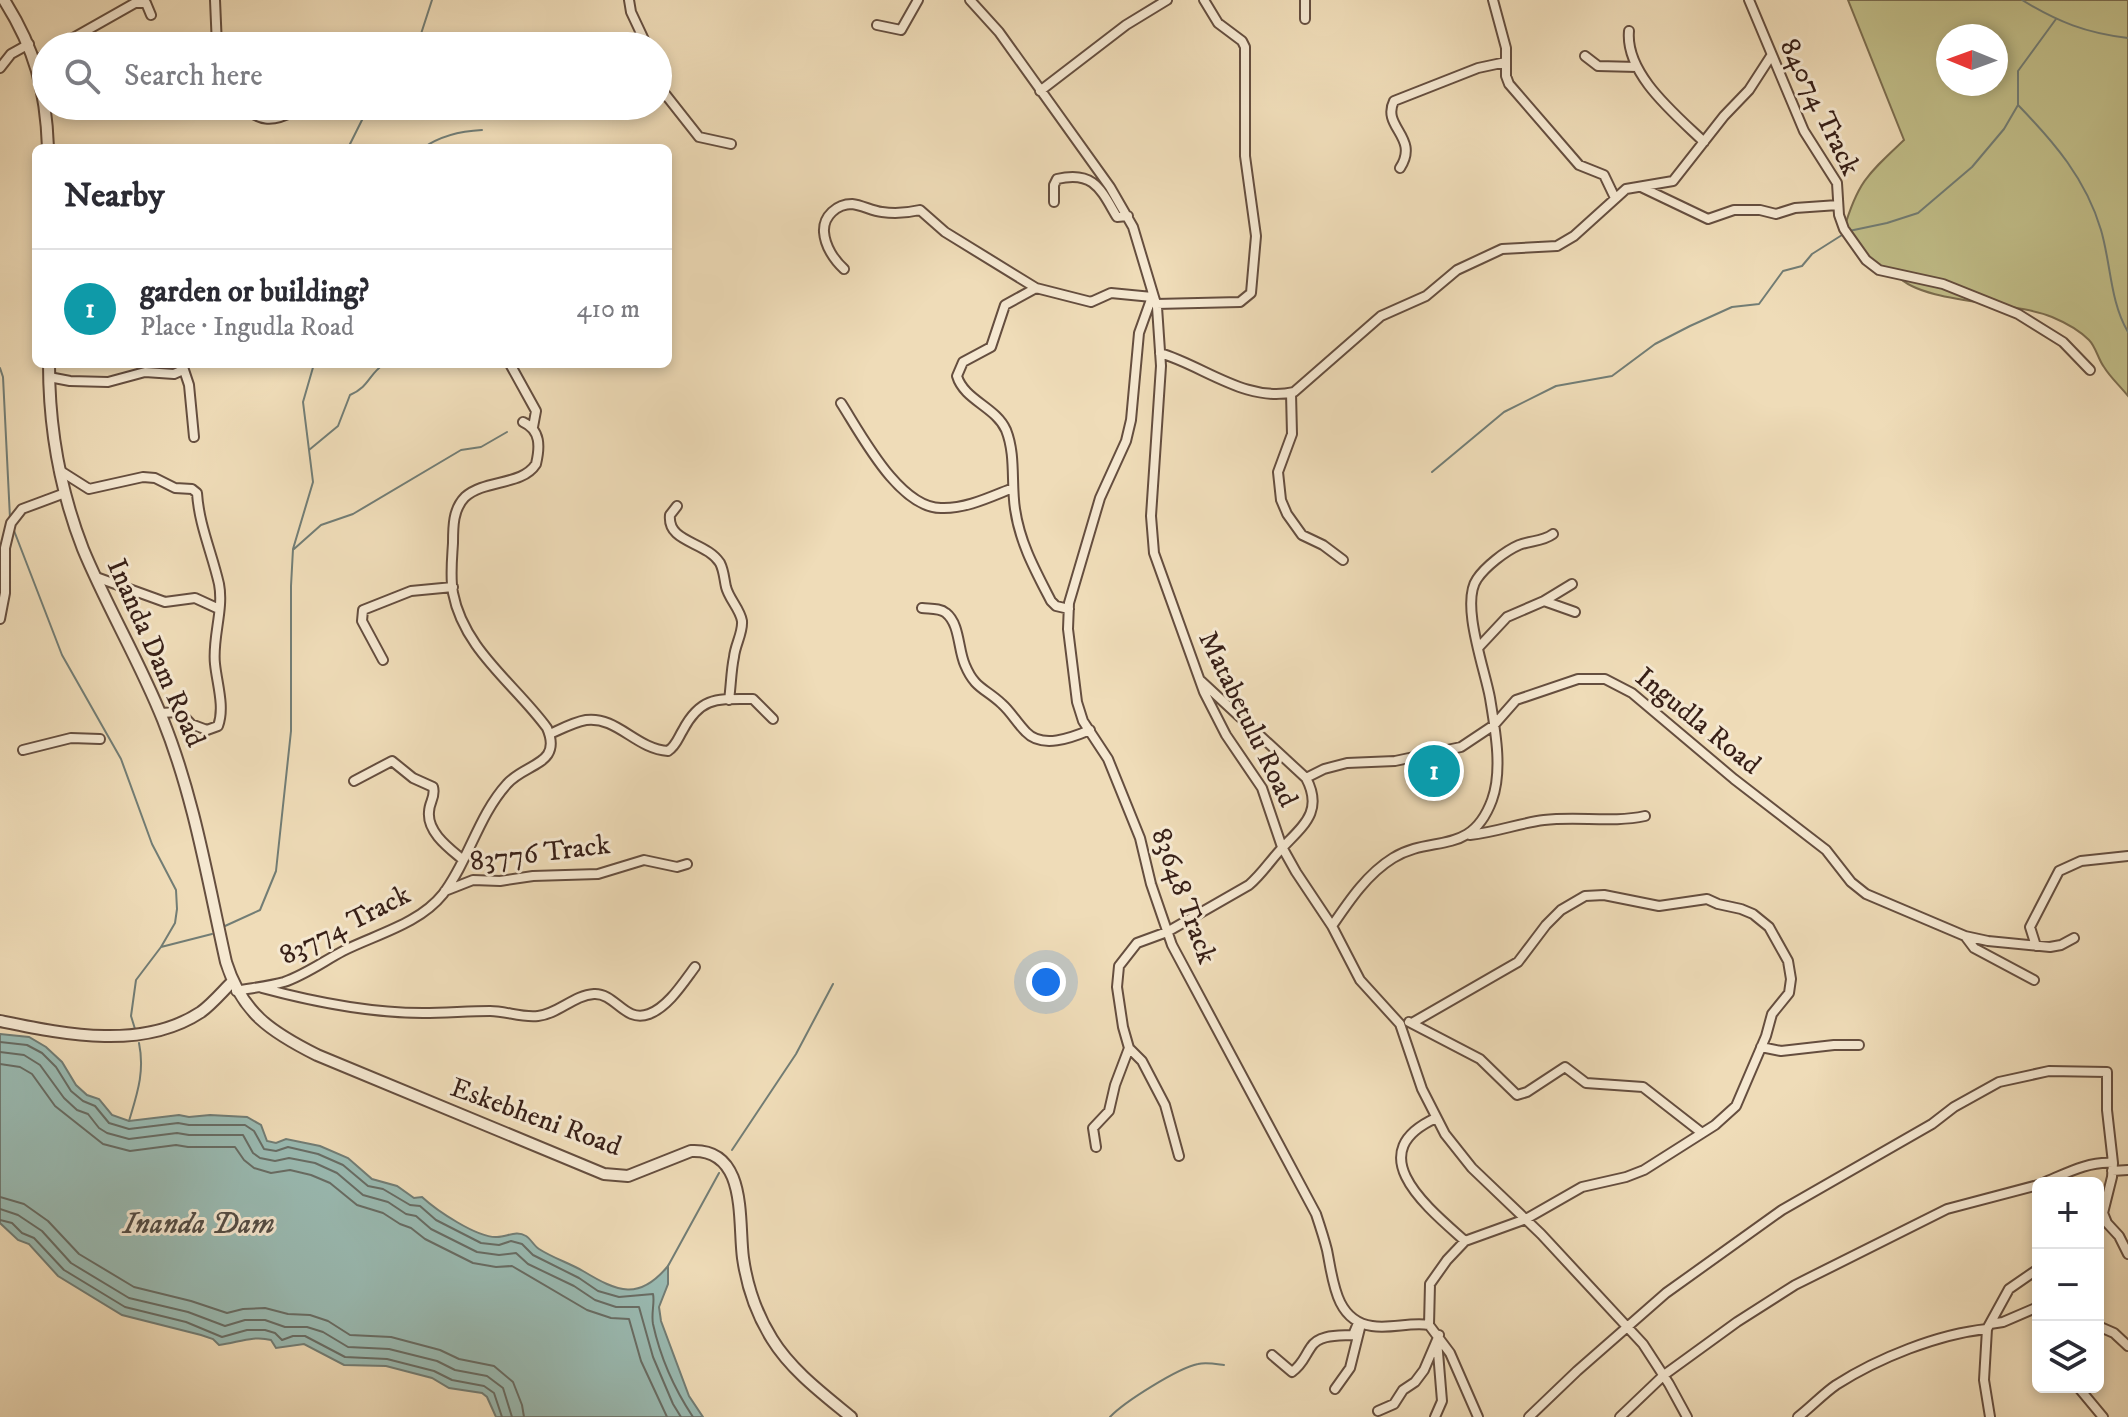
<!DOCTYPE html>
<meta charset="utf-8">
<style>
:root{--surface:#fff;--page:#f2f2f3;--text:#2b2b33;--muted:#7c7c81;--line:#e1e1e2;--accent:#0f766e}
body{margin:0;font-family:"IM FELL DW Pica",serif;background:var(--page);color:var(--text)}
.controls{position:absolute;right:24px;bottom:24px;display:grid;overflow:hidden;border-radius:12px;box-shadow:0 4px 12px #0003}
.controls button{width:72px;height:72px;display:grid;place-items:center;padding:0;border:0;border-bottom:2px solid var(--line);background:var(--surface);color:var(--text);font:40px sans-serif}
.compass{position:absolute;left:1936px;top:24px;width:72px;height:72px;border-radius:50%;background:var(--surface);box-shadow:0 4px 12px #0003;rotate:271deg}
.you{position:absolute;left:1046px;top:982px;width:28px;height:28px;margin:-20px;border:6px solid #fff;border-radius:50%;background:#1a73e8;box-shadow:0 0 0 12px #1a73e833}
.badge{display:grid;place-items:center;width:52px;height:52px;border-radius:50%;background:var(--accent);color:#fff;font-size:26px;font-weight:700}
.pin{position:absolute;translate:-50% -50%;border:4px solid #fff;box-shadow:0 2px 8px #0006}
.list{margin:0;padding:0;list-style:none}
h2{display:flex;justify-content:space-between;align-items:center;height:104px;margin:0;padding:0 32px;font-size:34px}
h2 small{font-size:26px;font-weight:400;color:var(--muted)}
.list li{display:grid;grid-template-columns:52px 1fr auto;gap:24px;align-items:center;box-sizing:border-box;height:120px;padding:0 32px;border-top:2px solid var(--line)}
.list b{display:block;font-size:30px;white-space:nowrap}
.list p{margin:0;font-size:26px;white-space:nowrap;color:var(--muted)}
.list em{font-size:26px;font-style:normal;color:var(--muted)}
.icon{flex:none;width:44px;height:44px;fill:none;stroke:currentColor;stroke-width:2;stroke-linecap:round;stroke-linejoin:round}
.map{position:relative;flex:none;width:2128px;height:1417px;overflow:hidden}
.search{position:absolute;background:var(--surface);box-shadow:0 4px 12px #0003;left:32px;top:32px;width:640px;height:88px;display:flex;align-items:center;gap:20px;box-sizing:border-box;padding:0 28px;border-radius:44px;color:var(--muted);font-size:30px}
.panel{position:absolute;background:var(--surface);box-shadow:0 4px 12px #0003;left:32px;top:144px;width:640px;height:224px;border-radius:12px}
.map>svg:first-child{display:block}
.green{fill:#c1be89;stroke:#7c6e50;stroke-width:2;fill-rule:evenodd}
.water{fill:#9abbb3;stroke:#727d75;stroke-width:2}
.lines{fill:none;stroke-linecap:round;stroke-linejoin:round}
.shore{stroke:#686d65;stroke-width:2}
.stream{stroke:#727d75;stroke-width:2}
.minor-casing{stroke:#654e3f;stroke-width:12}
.tertiary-casing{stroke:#654e3f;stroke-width:14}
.minor{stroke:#f5e8d1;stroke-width:8}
.tertiary{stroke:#f5e8d1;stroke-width:10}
.labels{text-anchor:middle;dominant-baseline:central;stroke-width:6;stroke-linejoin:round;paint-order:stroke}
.street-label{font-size:28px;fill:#371f17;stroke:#f5e8d1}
.water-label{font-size:30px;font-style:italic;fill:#554e46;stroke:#f5e8d1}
</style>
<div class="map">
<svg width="2128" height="1417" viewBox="0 0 2128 1417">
<rect width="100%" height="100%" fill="#efdcb8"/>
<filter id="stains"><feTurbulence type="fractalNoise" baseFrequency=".0025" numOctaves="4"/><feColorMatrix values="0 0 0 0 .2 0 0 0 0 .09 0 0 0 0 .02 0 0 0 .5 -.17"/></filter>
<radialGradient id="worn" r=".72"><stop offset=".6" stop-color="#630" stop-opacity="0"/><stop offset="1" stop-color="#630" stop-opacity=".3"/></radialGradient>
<path class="green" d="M 1848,0 L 2128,0 L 2128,396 C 2120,386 2110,377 2104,367 C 2098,359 2096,347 2089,340 C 2080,331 2064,322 2052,317 C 2015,301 1922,304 1898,276 L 1866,260 L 1844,229 C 1858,181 1869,173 1904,140 ZM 1948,36 L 1996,36 L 1996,84 L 1948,84 Z"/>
<path class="water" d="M 0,1034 L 29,1037 L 46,1047 L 62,1062 L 76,1085 L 87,1095 L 99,1099 L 112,1115 L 129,1121 L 179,1115 L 189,1117 L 210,1115 L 247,1117 L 261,1125 L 267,1141 L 276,1143 L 286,1139 L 320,1146 L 348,1158 L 372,1179 L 397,1186 L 414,1198 L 422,1197 C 436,1210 477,1238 497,1237 C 507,1237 516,1230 526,1236 C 531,1239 534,1246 539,1249 C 553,1258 569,1263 583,1271 C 618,1292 639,1301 668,1266 L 668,1284 L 659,1307 L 661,1321 L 689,1396 L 703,1417 L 496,1417 L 487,1397 L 482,1393 L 449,1388 L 432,1378 L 386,1366 L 344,1365 L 304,1344 L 276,1348 L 271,1340 C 253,1335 237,1343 219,1345 L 213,1339 L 201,1335 L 122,1315 L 58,1276 L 29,1244 L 18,1240 L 0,1223 Z"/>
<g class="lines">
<path class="shore" d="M 0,1042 L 27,1045 L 42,1053 L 56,1067 L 71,1091 L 83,1101 L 95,1106 L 109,1123 L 129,1129 L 178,1123 L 189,1125 L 245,1125 L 254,1131 L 264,1149 L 276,1151 L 288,1147 L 318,1154 L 343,1165 L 368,1186 L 383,1189 L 410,1205 L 420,1206 L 436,1220 L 481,1243 L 499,1245 L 511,1241 L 522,1244 L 533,1255 L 579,1278 L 598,1291 L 619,1297 L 653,1294 C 655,1302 651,1313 653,1324 C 660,1356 675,1390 693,1417
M 0,1052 L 24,1055 L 40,1065 L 64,1098 L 77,1110 L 88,1114 L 99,1128 L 107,1133 L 129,1139 L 177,1133 L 189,1135 L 243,1135 L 253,1153 L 260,1158 L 275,1161 L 289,1158 L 315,1163 L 337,1173 L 363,1195 L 388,1202 L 406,1214 L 416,1216 L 431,1229 L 477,1252 L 499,1255 L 516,1253 L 528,1264 L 574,1286 L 595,1300 L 616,1307 L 639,1307 L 653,1357 L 673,1404 L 681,1417
M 0,1064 L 20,1067 L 32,1074 L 55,1106 L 103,1144 L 130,1151 L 176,1145 L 188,1147 L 235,1147 L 244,1160 L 254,1168 L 271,1173 L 290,1170 L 311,1175 L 330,1183 L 357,1205 L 383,1213 L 400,1224 L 411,1228 L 425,1239 L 473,1263 L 496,1267 L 512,1266 L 587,1310 L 611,1318 L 629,1319 L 641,1361 L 667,1417
M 0,1197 L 24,1204 L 48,1221 L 79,1254 L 134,1287 L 191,1301 L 227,1313 L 243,1309 L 265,1308 L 288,1314 L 310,1315 L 328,1321 L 350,1335 L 391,1337 L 440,1350 L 459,1359 L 494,1366 L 513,1382 L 522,1405 L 524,1417
M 0,1209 L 18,1215 L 42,1231 L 71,1263 L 129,1298 L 188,1312 L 225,1326 L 245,1320 L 265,1320 L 285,1327 L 307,1327 L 323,1332 L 348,1347 L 389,1349 L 437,1361 L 455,1370 L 487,1376 L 503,1388 L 512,1417
M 0,1220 L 12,1223 L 22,1233 L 34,1238 L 64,1270 L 125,1307 L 186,1322 L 222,1337 L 247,1330 L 265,1330 L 275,1333 L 282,1340 L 293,1336 L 305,1336 L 345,1357 L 387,1359 L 434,1371 L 452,1380 L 484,1386 L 494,1393 L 502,1417"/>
<path class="stream" d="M 2022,0 C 2058,22 2086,33 2128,38
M 410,46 L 420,37 L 432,0
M 2018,105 C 2054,142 2086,179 2101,230 C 2111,264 2110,302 2128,332
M 348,148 L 369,106
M 423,148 C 440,136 461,131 482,130
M 1849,231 L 1887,223 L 1918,213 L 1972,167 L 2004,129 L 2018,105 L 2018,71 L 2056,19
M 0,368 L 3,377 L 10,518
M 309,450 L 338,426 L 350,395 C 370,386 368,375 384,364
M 1432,472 L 1504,412 L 1556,386 L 1612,376 L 1655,344 L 1690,326 L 1732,307 L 1759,304 L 1783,271 L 1802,266 L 1812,254 L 1842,235
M 13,528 L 62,655 L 121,759 L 152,844 L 176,890 L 177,909 L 175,923 L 161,947
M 294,549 L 321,525 L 353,514 L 461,450 L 481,447 L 507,432
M 225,926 L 260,910 L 276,871 L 291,731 L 291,586 L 293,549 L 313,482 L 303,402 L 314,364
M 135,1029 L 131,1016 L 136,980 L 161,947 L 212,934
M 129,1121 C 137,1094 145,1072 139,1043
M 732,1150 L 796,1054 L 833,984
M 668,1266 L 719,1173
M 1110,1417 C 1124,1402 1178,1368 1198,1364 C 1206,1362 1216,1364 1224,1365"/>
<defs>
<path id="minor" d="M 215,0 L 217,46
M 629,0 L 631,12 L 647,46
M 970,0 L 999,32 L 1110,187 L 1133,227 L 1157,307 L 1161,366 L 1151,516 L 1154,553 L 1204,692 L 1226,735 L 1262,788 L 1282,847 L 1296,872 L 1332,926 L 1360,980 L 1400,1024 L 1422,1089 L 1445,1134 L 1472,1168 L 1541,1234 L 1643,1344 L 1669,1384 L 1687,1417
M 1493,0 L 1506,48 L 1506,76 L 1509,84 L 1579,165 L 1604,175 L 1615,198
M 1749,0 L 1804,131 L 1837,183 L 1839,215 L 1844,229 L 1866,260 L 1879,270 L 1943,284 L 2018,314 L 2063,342 L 2090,370
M 1305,19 L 1305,0
M 877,25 L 901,30 L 918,0
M 1629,31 C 1625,74 1675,114 1704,142
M 59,46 L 135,3 L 146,3 L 151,15
M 1585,56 L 1598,66 L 1637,67
M 36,62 L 46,54
M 0,68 L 11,54 L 29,44
M 658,85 L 699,137 L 731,144
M 1040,91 L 1126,25 L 1167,0
M 239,106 C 261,120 270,124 294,111
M 1400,168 C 1420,137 1381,127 1394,101 L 1478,68 L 1506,62
M 1641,187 L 1708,219 L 1734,210 L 1760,210 L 1776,214 L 1795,208 L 1838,205
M 1054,202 L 1054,185 L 1057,179 C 1094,170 1101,190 1117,217 L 1128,216
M 844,269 C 834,260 825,246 824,232 C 823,216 837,204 852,204 C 862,205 872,211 882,212 C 896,214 907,213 920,210 L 945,232 L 1036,288 L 1091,302 L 1111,293 L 1152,297
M 1036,288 L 1005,305 L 991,347 L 963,362 L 957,376 C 964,400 996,407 1006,430 C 1016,455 1011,483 1015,509 C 1020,543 1035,570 1051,601 L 1056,606 L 1069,609
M 1153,294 L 1139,333 L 1131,420 L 1126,441 L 1100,498 L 1069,603 L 1068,629 L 1077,702 L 1083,721 L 1108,759 L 1140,838 L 1151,884 L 1172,945 L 1316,1214 C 1320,1226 1324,1238 1327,1250 C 1333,1279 1335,1321 1372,1326 C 1391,1329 1410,1322 1429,1325 L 1450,1353 L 1478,1417
M 1156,304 L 1240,302 L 1251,293 L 1256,236 L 1245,156 L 1245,47 L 1242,41 L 1218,23 L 1204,0
M 1160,353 C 1204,366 1246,403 1294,392 L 1381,316 L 1426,296 L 1457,270 L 1502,249 L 1557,246 L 1574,236 L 1626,189 L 1673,181 L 1724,116 L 1749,90 L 1771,56
M 182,364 L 189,385 L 194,437
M 510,364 L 536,411 L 533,427
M 49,377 L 70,381 L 108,382 L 145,372 L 174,374 L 183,370
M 1291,393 L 1292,434 L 1278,472 L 1281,500 L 1287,514 L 1302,535 L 1323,545 L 1343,560
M 841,403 C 861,434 899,508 941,508 C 966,509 990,497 1013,488
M 59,470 L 89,489 L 143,477 L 155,478 L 175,488 L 192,489 L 197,493 C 199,525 212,553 219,584 C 224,610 212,638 215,664 C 217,684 225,707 218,726 L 207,730 L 191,724 L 180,712 L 160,713
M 677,506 L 670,515 C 667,543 706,541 720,563 C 724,571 724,578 726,587 C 729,599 740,609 742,621 C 743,633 735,645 734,657 C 731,671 731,686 729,700
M 96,577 L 165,602 L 195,598 L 219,609
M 1544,601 L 1575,612
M 922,608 C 930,609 940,608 946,613 C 960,624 958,650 965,665 C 975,689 985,688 1002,704 C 1011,712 1017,723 1026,732 C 1042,749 1071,738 1090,730
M 0,619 L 5,593 L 5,548 L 11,523 L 22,509 L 65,493
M 1478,648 L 1507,617 L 1544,601 L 1572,584
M 383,660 L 362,621 L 363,610 L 411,591 L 453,587
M 1201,681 L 1306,778
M 550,734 C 561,729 574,722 586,720 C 617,716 636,749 668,751 C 676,746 678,738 683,730 C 701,696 718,699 753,699 L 773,719
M 23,750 L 71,738 L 100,739
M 354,781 L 392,761 L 413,778 L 433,787 C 436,797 429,802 429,812 C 427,832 449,848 462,859
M 1470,835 C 1497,832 1520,823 1544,820 C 1578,816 1612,823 1645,816
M 445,891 L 473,880 L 500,881 L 533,876 L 598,874 L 644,860 L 677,867 L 687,864
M 1332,926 C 1349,901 1367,874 1393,858 C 1432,834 1471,857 1492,800 C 1503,770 1495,729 1490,698 C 1485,670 1460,603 1477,579 C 1485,567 1505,551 1519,545 C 1532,540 1542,542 1553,534
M 1965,936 L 1974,948 L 2034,980
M 2036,946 L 2030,927 L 2059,871 L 2081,861 L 2128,856
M 262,988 C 314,1002 369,1013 423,1013 C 446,1013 468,1011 490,1011 C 506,1011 522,1018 538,1016 C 558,1014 574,995 594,994 C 616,993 624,1023 649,1014 C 668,1007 683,983 695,967
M 236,991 C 252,988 269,986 284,982 C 305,975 324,961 343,951 C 377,934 419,924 443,894 C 469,860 478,816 507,784 C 525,763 563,765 547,728 C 515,684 464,650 453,593 C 450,577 452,560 453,543 C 453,527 453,509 465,497 C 485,479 522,486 536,464 C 540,447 541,430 523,422
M 1409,1022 L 1480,1059 L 1517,1095 L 1527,1092 L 1565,1067 L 1586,1083 L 1643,1087 L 1702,1133
M 1412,1023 L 1518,962 L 1546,925 L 1561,910 L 1585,896 L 1604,895 L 1659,906 L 1707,899 L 1718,904 L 1741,909 L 1753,914 L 1769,927 L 1788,961 L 1791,979 L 1789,993 L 1772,1014 L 1766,1036 L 1736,1106 L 1715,1125 L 1644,1170 L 1626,1177 L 1582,1187 L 1526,1219 L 1465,1241 L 1447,1260 L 1430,1284 L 1429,1325
M 1761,1047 L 1781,1051 L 1834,1045 L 1859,1045
M 1436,1118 C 1359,1153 1428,1208 1465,1241
M 1096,1147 L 1093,1128 L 1109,1111 L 1115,1085 L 1129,1048
M 1179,1156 L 1165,1105 L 1142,1061 L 1129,1048 L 1123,1027 L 1117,987 L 1119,966 L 1137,943 L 1167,932 L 1249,885 C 1263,873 1272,858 1284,846 C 1305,824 1323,810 1306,778 L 1324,769 L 1347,763 L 1395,761 L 1461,747 L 1494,725 L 1516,700 L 1578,679 L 1605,679 L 1632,693 L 1734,779 L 1826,850 L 1851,882 L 1866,894 L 1965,936 L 1988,941 L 2050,947 L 2061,945 L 2074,938
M 2112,1171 L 2128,1170
M 2043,1183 C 2065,1174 2088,1161 2113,1163
M 1990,1324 L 2003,1322 L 2038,1307
M 2098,1326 L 2114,1333 L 2128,1346
M 1272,1355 L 1292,1372 C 1303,1364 1304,1357 1311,1347 C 1319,1334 1339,1336 1353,1335 L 1358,1323
M 2078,1387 L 2103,1417
M 1335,1389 L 1350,1368 L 1360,1328
M 1378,1411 L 1394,1404 L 1403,1390 L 1415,1382 L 1424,1370 L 1439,1335
M 1435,1417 L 1442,1401 L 1437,1340
M 1529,1417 L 1577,1371 L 1666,1293 L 1782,1210 L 1932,1124 L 1954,1107 L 1999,1082 L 2049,1071 L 2107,1072 L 2107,1110 L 2113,1163 L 2112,1177 L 2103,1213 L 2107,1223 L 2119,1236 L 2128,1254
M 1620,1417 L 1664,1375 L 1737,1322 L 1795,1285 L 1947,1209 L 2038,1185
M 1798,1417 C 1811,1407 1823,1394 1836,1385 C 1878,1358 1938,1334 1987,1329
M 1990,1417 L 1984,1380 L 1987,1329 L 2009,1289 L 2038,1269"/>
<path id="tertiary" d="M 4,0 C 35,49 46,90 48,148
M 49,364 C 49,427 60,490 83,549 C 107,607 140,662 163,720 C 194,797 208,882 226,962 C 242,1013 271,1032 317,1055 L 604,1174 L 628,1176 L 691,1151 C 748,1148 738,1221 743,1258 C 747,1286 757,1315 772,1339 C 791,1370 823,1394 851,1417
M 0,1021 C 64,1034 142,1051 201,1012 C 212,1004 222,992 232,982"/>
</defs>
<use href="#minor" class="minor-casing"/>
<use href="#tertiary" class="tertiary-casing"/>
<use href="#minor" class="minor"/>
<use href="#tertiary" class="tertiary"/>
</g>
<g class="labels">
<g class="street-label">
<text transform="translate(1820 107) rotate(64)">84074 Track</text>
<text transform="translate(156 653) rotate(66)">Inanda Dam Road</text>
<text transform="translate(1248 719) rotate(64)">Matabetulu Road</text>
<text transform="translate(1698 721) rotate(39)">Ingudla Road</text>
<text transform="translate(540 853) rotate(-7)">83776 Track</text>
<text transform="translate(1184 896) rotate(70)">83648 Track</text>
<text transform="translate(345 925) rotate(-27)">83774 Track</text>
<text transform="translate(536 1117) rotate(20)">Eskebheni Road</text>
</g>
<g class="water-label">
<text x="199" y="1224">Inanda Dam</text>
</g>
</g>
<rect width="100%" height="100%" filter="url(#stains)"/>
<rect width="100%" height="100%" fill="url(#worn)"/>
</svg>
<div class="controls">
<button>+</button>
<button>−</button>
<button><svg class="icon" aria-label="layers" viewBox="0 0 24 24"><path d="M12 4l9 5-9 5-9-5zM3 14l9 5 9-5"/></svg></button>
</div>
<svg class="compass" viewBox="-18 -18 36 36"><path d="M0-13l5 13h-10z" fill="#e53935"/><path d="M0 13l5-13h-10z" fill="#7c7c81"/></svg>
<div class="you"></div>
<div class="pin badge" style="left:1434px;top:771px;background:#0f9aa8">1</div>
<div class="search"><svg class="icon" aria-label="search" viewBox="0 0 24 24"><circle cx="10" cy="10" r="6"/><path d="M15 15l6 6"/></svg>Search here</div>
<section class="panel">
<h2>Nearby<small></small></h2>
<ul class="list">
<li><span class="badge" style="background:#0f9aa8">1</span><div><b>garden or building?</b><p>Place · Ingudla Road</p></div><em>410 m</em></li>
</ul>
</section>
</div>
